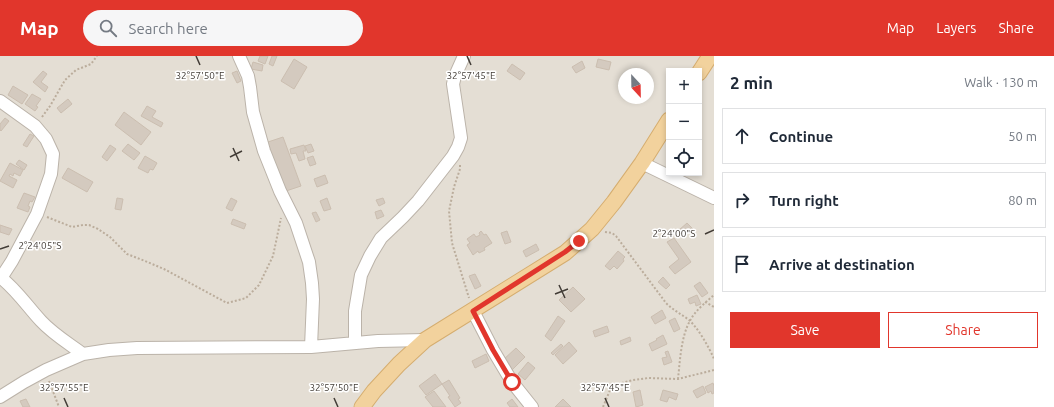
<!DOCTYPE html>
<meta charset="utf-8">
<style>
:root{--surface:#fff;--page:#f6f6f7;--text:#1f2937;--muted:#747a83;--line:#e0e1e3;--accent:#e1362c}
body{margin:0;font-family:Ubuntu,sans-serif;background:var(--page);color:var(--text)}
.controls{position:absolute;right:12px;top:12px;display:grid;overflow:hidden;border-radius:0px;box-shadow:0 2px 6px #0003}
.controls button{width:36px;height:36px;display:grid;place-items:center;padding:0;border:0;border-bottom:1px solid var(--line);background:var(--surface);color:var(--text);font:20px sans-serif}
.compass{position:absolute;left:618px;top:12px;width:36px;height:36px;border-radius:50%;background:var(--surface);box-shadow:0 2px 6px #0003;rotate:158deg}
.stop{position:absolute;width:12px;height:12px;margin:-9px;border:3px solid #e1362c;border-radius:50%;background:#fff}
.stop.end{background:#e1362c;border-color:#fff;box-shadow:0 1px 4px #0008}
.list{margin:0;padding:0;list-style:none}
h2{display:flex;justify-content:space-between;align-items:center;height:52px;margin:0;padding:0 16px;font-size:17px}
h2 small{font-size:13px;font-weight:400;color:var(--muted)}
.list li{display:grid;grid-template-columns:26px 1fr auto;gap:12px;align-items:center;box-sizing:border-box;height:56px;margin:0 8px 8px;padding:0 8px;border:1px solid var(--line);border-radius:0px}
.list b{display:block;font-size:15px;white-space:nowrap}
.list em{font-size:13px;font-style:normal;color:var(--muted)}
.actions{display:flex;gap:8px;padding:12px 16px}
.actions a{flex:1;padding:9px 0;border:1px solid var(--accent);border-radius:0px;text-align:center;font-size:14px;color:var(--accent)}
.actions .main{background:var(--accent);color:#fff}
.icon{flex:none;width:22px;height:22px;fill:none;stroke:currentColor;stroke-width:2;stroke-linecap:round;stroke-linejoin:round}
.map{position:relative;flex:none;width:714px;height:351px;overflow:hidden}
header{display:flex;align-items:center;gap:24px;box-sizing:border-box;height:56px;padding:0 20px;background:var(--accent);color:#fff}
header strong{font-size:19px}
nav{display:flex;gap:22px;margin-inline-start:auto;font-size:14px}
.search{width:280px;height:36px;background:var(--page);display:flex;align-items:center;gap:10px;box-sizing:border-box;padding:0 14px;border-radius:22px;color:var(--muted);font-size:15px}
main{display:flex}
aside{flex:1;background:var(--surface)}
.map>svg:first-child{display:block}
.residential{fill:#e4ded4;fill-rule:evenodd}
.building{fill:#d4cabf;stroke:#cbbeb0}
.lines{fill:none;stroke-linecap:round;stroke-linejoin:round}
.minor-casing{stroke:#bbb3a9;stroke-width:14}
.major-casing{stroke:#d5ad6f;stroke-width:17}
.path{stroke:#bbad9c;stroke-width:2;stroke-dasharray:2 2;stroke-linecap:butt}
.minor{stroke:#fff;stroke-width:12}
.major{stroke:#f2d29d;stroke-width:15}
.route{stroke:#e1362c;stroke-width:5}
.ticks{fill:none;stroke:#423c36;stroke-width:1.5}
.ticks-label{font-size:10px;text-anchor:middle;fill:#423c36;stroke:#fff;stroke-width:3;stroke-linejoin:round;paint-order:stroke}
</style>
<header>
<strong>Map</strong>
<div class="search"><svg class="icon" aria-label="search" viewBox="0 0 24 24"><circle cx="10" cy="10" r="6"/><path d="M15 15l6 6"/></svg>Search here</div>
<nav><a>Map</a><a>Layers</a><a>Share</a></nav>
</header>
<main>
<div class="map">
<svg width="714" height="351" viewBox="0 0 714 351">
<rect width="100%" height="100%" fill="#f1ece6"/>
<path class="residential" d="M 0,0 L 714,0 L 714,351 L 0,351 ZM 669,15 L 699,15 L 699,117 L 669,117 ZM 624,18 L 648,18 L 648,42 L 624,42 Z"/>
<path class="building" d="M 260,0 L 268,0 L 265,8 L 258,5 Z
M 272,0 L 277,0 L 273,10 L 269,8 Z
M 294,3 L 307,11 L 294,33 L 281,25 Z
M 598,3 L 611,6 L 609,14 L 596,11 Z
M 582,5 L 585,12 L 576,17 L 572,11 Z
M 253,6 L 263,9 L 262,15 L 251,13 Z
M 512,8 L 525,17 L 520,24 L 507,15 Z
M 43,15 L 47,18 L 41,26 L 48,31 L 45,36 L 33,26 Z
M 237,15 L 241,25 L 237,27 L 232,17 Z
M 13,30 L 28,39 L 22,48 L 8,39 Z
M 32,38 L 41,43 L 36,50 L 38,51 L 35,55 L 25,48 Z
M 68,43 L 72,48 L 61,57 L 57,52 Z
M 147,50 L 156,55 L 152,61 L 163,67 L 161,71 L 141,60 Z
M 124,56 L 151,76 L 141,89 L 115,69 Z
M 5,62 L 9,65 L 1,75 L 0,74 L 0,68 Z
M 30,78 L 34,80 L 27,91 L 23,89 Z
M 283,81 L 301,130 L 283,136 L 265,87 Z
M 128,88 L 140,97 L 134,104 L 122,95 Z
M 311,88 L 314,95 L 308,97 L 305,90 Z
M 110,89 L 116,93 L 107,105 L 102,101 Z
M 304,89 L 306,95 L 303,95 L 305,103 L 299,105 L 296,97 L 291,98 L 290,93 Z
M 145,100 L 157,107 L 153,114 L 150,113 L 148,117 L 138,112 Z
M 313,100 L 316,108 L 310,110 L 307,102 Z
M 19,104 L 27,109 L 24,114 L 16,108 Z
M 10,107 L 23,114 L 20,120 L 14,117 L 13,120 L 10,118 L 9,120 L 17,124 L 13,132 L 0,125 Z
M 68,112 L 93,126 L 87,136 L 62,122 Z
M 325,119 L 328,127 L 317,131 L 314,123 Z
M 24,137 L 35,141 L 32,146 L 30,145 L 28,150 L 30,151 L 28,156 L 17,152 Z
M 117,142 L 123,143 L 121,154 L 115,153 Z
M 231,142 L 237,145 L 232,155 L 226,152 Z
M 327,142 L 331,153 L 324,155 L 320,145 Z
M 383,142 L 385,147 L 379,150 L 376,144 Z
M 381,154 L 384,160 L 377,163 L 375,156 Z
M 316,156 L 320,164 L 316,166 L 312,157 Z
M 233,163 L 246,168 L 244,173 L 231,168 Z
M 687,167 L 693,173 L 684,180 L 679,174 Z
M 0,169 L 12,173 L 9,179 L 0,176 Z
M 481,175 L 484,179 L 486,178 L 492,187 L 484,192 L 485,194 L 479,197 L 478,195 L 473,199 L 467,189 L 470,187 L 467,183 L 474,178 L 476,181 L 480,179 L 479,177 Z
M 507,175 L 511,186 L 505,188 L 501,177 Z
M 674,182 L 691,206 L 675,218 L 669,211 L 679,203 L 667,186 Z
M 536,188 L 539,194 L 526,201 L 523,195 Z
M 618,195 L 625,201 L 623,203 L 624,205 L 617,213 L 614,210 L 610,214 L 605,210 Z
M 475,218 L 481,230 L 475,233 L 469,220 Z
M 663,221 L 670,229 L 666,233 L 658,226 Z
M 700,226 L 708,237 L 702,241 L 694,230 Z
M 573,231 L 585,243 L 571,256 L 559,244 Z
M 697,239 L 701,248 L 696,250 L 695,246 L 690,248 L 688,243 Z
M 662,254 L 666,262 L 655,268 L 651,261 Z
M 558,260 L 565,265 L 551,285 L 545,280 Z
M 675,262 L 680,273 L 674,276 L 669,265 Z
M 607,270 L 609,276 L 595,281 L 593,275 Z
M 663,279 L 667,288 L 652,295 L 649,288 L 657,284 L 656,283 Z
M 630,281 L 631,285 L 621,289 L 620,285 Z
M 569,286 L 577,295 L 563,308 L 555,299 Z
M 561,288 L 563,290 L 553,299 L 551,297 Z
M 516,292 L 525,301 L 512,314 L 503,304 Z
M 668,295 L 672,306 L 664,309 L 662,302 L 667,301 L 665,296 Z
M 486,298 L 489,305 L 475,312 L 472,305 Z
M 528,306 L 535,312 L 525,324 L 518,318 Z
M 435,318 L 442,328 L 426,339 L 419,330 Z
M 449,324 L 460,342 L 458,343 L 461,347 L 455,351 L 448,341 L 450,340 L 442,328 Z
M 713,327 L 714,330 L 714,337 L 712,338 L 711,335 L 708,337 L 705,331 Z
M 703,330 L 706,337 L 697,342 L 693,335 Z
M 640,334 L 643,349 L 636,351 L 633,336 Z
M 663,334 L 678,338 L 676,344 L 669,341 L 667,346 L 660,344 Z
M 434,335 L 446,351 L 433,351 L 425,341 Z
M 26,343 L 30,351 L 23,351 L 20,345 Z
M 512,343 L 518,351 L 510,351 L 507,347 Z
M 563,343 L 571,351 L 555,351 Z"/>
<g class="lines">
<defs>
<path id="minor" d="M 239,0 L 248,20 L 250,31 L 253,56 L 264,95 L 280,135 L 296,167 L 309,206 L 312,227 L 313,243 L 311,291
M 0,45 L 35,70 L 46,83 L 53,98 L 51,118 L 37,158 L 12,205 L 1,222
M 642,107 L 714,142
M 0,221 C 16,233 27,250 41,265 C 53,278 68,287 83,298
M 473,255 L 493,294 L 512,326 L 532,351
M 355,287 L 355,255 L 361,219 L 370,200 L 381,182 L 403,161 L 418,145 L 453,100 L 458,91 L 461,82 L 453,28 L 455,20 L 464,0
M 0,341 L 24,326 L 46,314 L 83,298 L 109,294 L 137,292 L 311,291 L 378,285 L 425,284"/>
<path id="major" d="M 699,17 L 710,0
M 362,351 L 374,335 L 399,308 L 425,284 L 565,197 L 592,173 L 614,146 L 642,107 L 669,64"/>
</defs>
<use href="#minor" class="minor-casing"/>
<use href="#major" class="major-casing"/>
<path class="path" d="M 42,61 L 50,50 L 65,24 L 76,14 L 91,8 L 97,0
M 460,109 L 460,113 L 454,131 L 449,155 L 452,187 L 469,242
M 47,161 L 72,171 L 83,169 L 89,169 L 98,173 L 110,181 L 127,198 L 145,205 L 164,213 L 227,247 L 246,242 L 259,229 L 273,200 L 281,162
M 605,176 L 612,177 L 616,180 L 666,247 C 673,254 681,258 689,264 C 698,272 709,291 714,303
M 705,246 L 714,251
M 678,323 C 680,305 681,279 691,263 C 696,254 706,246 714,239
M 49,325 L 59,351
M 603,351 L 610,334 L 615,330 L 622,327 L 633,324 L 648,322 L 678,323 L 714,314"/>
<use href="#minor" class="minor"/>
<use href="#major" class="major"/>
</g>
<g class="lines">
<path class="route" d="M 512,326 L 493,294 L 473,255 L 565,196 L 579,185"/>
</g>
<path class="ticks" d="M 196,0 L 200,9M 467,0 L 471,9M 233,92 L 239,105M 230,101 L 242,95M 705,178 L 714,174M 0,193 L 9,190M 559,229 L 565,242M 555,238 L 568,233M 64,342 L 68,351M 334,342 L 338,351M 605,342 L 609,351"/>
<g class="ticks-label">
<text x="471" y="23">32°57'45"E</text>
<text x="200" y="23">32°57'50"E</text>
<text x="674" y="181">2°24'00"S</text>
<text x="40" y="193">2°24'05"S</text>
<text x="64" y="335">32°57'55"E</text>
<text x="334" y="335">32°57'50"E</text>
<text x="605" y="335">32°57'45"E</text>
</g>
</svg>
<div class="controls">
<button>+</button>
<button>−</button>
<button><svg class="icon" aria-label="locate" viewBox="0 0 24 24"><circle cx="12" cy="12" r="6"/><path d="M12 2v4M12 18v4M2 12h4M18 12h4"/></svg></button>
</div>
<svg class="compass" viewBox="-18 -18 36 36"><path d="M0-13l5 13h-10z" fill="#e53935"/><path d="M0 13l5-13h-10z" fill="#747a83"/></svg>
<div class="stop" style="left:512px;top:326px"></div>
<div class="stop end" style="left:579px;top:185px"></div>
</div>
<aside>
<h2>2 min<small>Walk · 130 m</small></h2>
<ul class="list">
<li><svg class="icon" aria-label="ahead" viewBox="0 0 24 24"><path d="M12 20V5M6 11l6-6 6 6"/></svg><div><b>Continue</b></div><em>50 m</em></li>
<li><svg class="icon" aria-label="right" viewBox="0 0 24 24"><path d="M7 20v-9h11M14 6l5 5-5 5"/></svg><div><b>Turn right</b></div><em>80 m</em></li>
<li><svg class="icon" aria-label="arrive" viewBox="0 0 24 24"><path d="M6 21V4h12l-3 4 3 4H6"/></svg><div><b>Arrive at destination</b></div></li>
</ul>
<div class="actions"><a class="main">Save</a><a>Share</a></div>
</aside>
</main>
